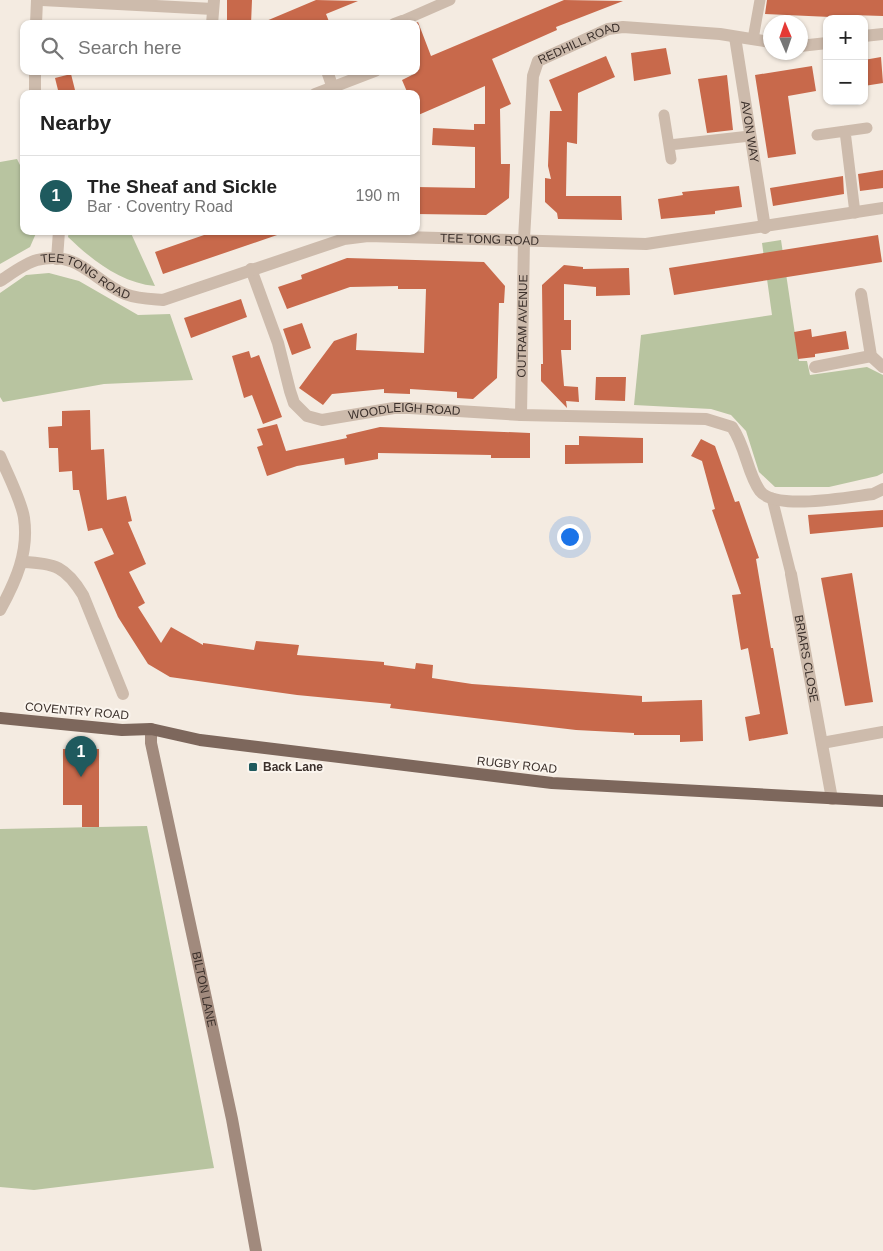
<!DOCTYPE html>
<meta charset="utf-8">
<style>
:root{--surface:#fff;--page:#f2f2f2;--text:#222;--muted:#767676;--line:#e0e0e0;--accent:#1f5a5e}
body{margin:0;font-family:Helvetica,sans-serif;background:var(--page);color:var(--text)}
.controls{position:absolute;right:15px;top:15px;display:grid;overflow:hidden;border-radius:10px;box-shadow:0 1px 4px #0004}
.controls button{width:45px;height:45px;display:grid;place-items:center;padding:0;border:0;border-bottom:1px solid var(--line);background:var(--surface);color:var(--text);font:25px sans-serif}
.compass{position:absolute;left:763px;top:15px;width:45px;height:45px;border-radius:50%;background:var(--surface);box-shadow:0 1px 4px #0004;rotate:358deg}
.you{position:absolute;left:569px;top:536px;width:18px;height:18px;margin:-12px;border:4px solid #fff;border-radius:50%;background:#1a73e8;box-shadow:0 0 0 8px #1a73e833}
.badge{display:grid;place-items:center;width:32px;height:32px;border-radius:50%;background:var(--accent);color:#fff;font-size:16px;font-weight:700}
.pin{position:absolute;translate:-50% -41px;filter:drop-shadow(0 1px 2px #0008)}
.pin::after{content:'';position:absolute;top:26px;width:18px;height:15px;background:inherit;clip-path:polygon(0 0,100% 0,50% 100%)}
.list{margin:0;padding:0;list-style:none}
h2{display:flex;justify-content:space-between;align-items:center;height:65px;margin:0;padding:0 20px;font-size:21px}
h2 small{font-size:16px;font-weight:400;color:var(--muted)}
.list li{display:grid;grid-template-columns:32px 1fr auto;gap:15px;align-items:center;box-sizing:border-box;height:80px;padding:0 20px;border-top:1px solid var(--line)}
.list b{display:block;font-size:19px;white-space:nowrap}
.list p{margin:0;font-size:16px;white-space:nowrap;color:var(--muted)}
.list em{font-size:16px;font-style:normal;color:var(--muted)}
.icon{flex:none;width:28px;height:28px;fill:none;stroke:currentColor;stroke-width:2;stroke-linecap:round;stroke-linejoin:round}
.map{position:relative;flex:none;width:883px;height:1251px;overflow:hidden}
.search{position:absolute;background:var(--surface);box-shadow:0 1px 4px #0004;left:20px;top:20px;width:400px;height:55px;display:flex;align-items:center;gap:12px;box-sizing:border-box;padding:0 18px;border-radius:10px;color:var(--muted);font-size:19px}
.panel{position:absolute;background:var(--surface);box-shadow:0 1px 4px #0004;left:20px;top:90px;width:400px;height:145px;border-radius:10px}
.map>svg:first-child{display:block}
.green{fill:#b8c4a0}
.building{fill:#c8694b}
.lines{fill:none;stroke-linecap:round;stroke-linejoin:round}
.lane{stroke:#cdbbac;stroke-width:11}
.street{stroke:#cdbbac;stroke-width:12}
.secondary{stroke:#a18a7d;stroke-width:12}
.primary{stroke:#7d675c;stroke-width:12}
.poi-dot{fill:#1f5a5e;stroke:#fbf5ee;stroke-width:2}
.labels{text-anchor:middle;dominant-baseline:central;stroke-width:4;stroke-linejoin:round;paint-order:stroke}
.street-label{font-size:12px;fill:#3b302b;stroke:#fbf5ee}
.poi-label{font-size:12px;font-weight:bold;fill:#3b302b;stroke:#fbf5ee;text-anchor:start}
</style>
<div class="map">
<svg width="883" height="1251" viewBox="0 0 883 1251">
<rect width="100%" height="100%" fill="#f4ebe1"/>
<path class="green" d="M 17,159 L 24,173 L 24,231 L 37,231 L 30,247 L 0,264 L 0,162 Z
M 69,231 L 130,231 L 155,286 C 121,283 92,260 68,237 Z
M 781,240 L 799,361 L 807,361 L 810,375 L 867,367 L 883,375 L 883,473 L 877,476 L 829,487 L 775,487 L 759,472 L 746,431 L 731,415 L 711,409 L 634,405 L 641,335 L 772,315 L 762,243 Z
M 49,273 L 79,281 L 138,315 L 170,314 L 193,380 L 104,384 L 3,402 L 0,397 L 0,293 L 26,275 Z
M 147,826 L 214,1168 L 34,1190 L 0,1187 L 0,829 Z"/>
<path class="building" d="M 227,0 L 252,0 L 251,24 L 227,24 Z
M 316,0 L 358,1 L 326,14 L 330,24 L 259,24 Z
M 564,0 L 623,1 L 556,27 L 557,30 L 492,59 L 511,104 L 500,109 L 501,164 L 510,164 L 509,198 L 486,215 L 416,214 L 416,187 L 475,188 L 475,147 L 432,145 L 433,128 L 474,130 L 474,124 L 485,124 L 485,86 L 416,116 L 416,94 L 408,94 L 402,80 L 416,73 L 416,23 L 418,22 L 431,56 Z
M 767,0 L 883,0 L 883,16 L 852,15 L 852,18 L 765,14 Z
M 666,48 L 671,74 L 634,81 L 631,53 Z
M 606,56 L 615,77 L 578,93 L 577,144 L 567,142 L 566,196 L 621,196 L 622,220 L 558,219 L 557,213 L 545,202 L 545,178 L 551,179 L 548,166 L 550,111 L 562,111 L 549,80 Z
M 881,57 L 883,83 L 864,86 L 864,60 Z
M 812,66 L 816,91 L 788,96 L 796,154 L 768,158 L 755,75 Z
M 71,74 L 75,90 L 59,94 L 55,78 Z
M 727,75 L 733,130 L 707,133 L 698,79 Z
M 883,170 L 883,188 L 860,191 L 858,174 Z
M 843,176 L 844,194 L 773,206 L 770,188 Z
M 739,186 L 742,207 L 715,211 L 715,214 L 661,219 L 658,199 L 683,195 L 682,192 Z
M 202,231 L 280,231 L 280,234 L 163,274 L 155,252 L 204,235 Z
M 878,235 L 882,262 L 674,295 L 669,268 Z
M 347,258 L 484,262 L 505,286 L 504,303 L 499,303 L 497,378 L 473,399 L 457,398 L 457,392 L 410,389 L 410,394 L 384,393 L 384,389 L 332,394 L 323,405 L 299,388 L 334,341 L 357,333 L 356,350 L 424,353 L 426,289 L 398,289 L 398,286 L 350,287 L 287,309 L 278,287 L 302,279 L 301,275 Z
M 564,265 L 583,267 L 583,269 L 629,268 L 630,295 L 596,296 L 596,287 L 564,284 L 564,320 L 571,320 L 571,350 L 561,350 L 564,386 L 578,387 L 579,402 L 566,401 L 567,408 L 541,381 L 541,364 L 543,364 L 542,285 Z
M 241,299 L 247,317 L 191,338 L 184,318 Z
M 302,323 L 311,348 L 292,355 L 283,329 Z
M 811,329 L 812,337 L 846,331 L 849,349 L 815,354 L 815,357 L 798,359 L 794,332 Z
M 249,351 L 251,358 L 259,355 L 282,417 L 263,424 L 252,395 L 244,398 L 232,356 Z
M 596,377 L 626,377 L 625,401 L 595,400 Z
M 90,410 L 91,450 L 104,449 L 107,500 L 126,496 L 132,521 L 128,522 L 146,564 L 129,572 L 145,603 L 138,607 L 161,643 L 171,627 L 203,645 L 203,643 L 254,650 L 256,641 L 299,645 L 297,655 L 384,662 L 384,665 L 415,669 L 416,663 L 433,665 L 432,678 L 472,684 L 642,696 L 642,702 L 702,700 L 703,741 L 680,742 L 680,735 L 634,735 L 634,733 L 576,730 L 390,708 L 391,704 L 297,695 L 170,677 L 148,664 L 118,617 L 94,562 L 114,554 L 102,528 L 88,531 L 79,490 L 73,490 L 72,471 L 59,472 L 58,448 L 49,448 L 48,427 L 62,426 L 62,411 Z
M 277,424 L 286,451 L 347,438 L 346,435 L 380,427 L 530,433 L 530,458 L 491,458 L 491,455 L 378,453 L 378,459 L 345,465 L 344,458 L 297,466 L 267,476 L 257,447 L 263,445 L 257,429 Z
M 579,436 L 643,438 L 643,463 L 565,464 L 565,445 L 579,445 Z
M 701,439 L 715,446 L 735,502 L 739,501 L 759,558 L 756,559 L 771,648 L 773,648 L 788,734 L 749,741 L 745,717 L 760,714 L 748,648 L 741,650 L 732,595 L 741,594 L 712,510 L 715,509 L 702,461 L 691,456 Z
M 883,510 L 883,527 L 810,534 L 808,515 Z
M 852,573 L 873,702 L 845,706 L 821,578 Z
M 63,749 L 99,749 L 99,827 L 82,827 L 82,805 L 63,805 Z"/>
<g class="lines">
<path class="lane" d="M 402,21 L 450,0
M 753,39 L 760,0
M 664,115 L 671,159
M 845,131 L 855,213
M 817,135 L 867,128
M 669,145 L 750,136
M 772,498 L 791,574"/>
<g class="street">
<path d="M 42,0 L 213,9"/>
<path d="M 36,24 L 37,0"/>
<path d="M 212,24 L 214,0"/>
<path d="M 394,24 L 402,21"/>
<path d="M 864,36 L 883,34"/>
<path id="s1" d="M 735,37 L 765,228"/>
<path d="M 800,46 L 827,43"/>
<path d="M 327,71 L 335,94"/>
<path d="M 35,94 L 35,71"/>
<path d="M 315,94 L 375,71"/>
<path d="M 57,259 L 59,231"/>
<path id="s2" d="M 251,269 L 278,343 L 290,391 L 294,403 L 307,416 L 322,420 L 394,408 L 410,408 L 521,415 L 706,419 L 732,427 C 746,447 747,473 760,491 C 775,511 849,497 873,494 L 883,489"/>
<path id="s3" d="M 0,281 C 11,274 25,263 37,260 C 80,250 93,281 125,294 C 138,299 150,299 163,300 L 344,239 L 368,236 L 646,244 L 883,208"/>
<path d="M 861,294 L 871,356 L 883,367"/>
<path d="M 815,367 L 871,356"/>
<path id="s4" d="M 521,415 L 524,239 L 533,76 L 538,61 L 608,29 L 623,27 L 720,34 L 770,42"/>
<path d="M 0,456 C 7,473 22,502 24,518 C 29,552 16,581 0,610"/>
<path d="M 23,562 C 55,563 66,567 83,595 L 123,694"/>
<path id="s5" d="M 791,574 L 832,799"/>
<path d="M 822,743 L 883,732"/>
</g>
<path class="secondary" id="s6" d="M 151,729 L 151,743 L 232,1119 L 256,1251"/>
<path class="primary" d="M 0,718 L 122,730 L 151,729 L 200,740 L 552,783 L 883,801"/>
</g>
<rect class="poi-dot" x="248" y="762" width="10" height="10" rx="2.5"/>
<g class="labels">
<g class="street-label">
<text stroke="none"><textPath href="#s4" startOffset="400">REDHILL ROAD</textPath></text>
<text stroke="none"><textPath href="#s1" startOffset="96">AVON WAY</textPath></text>
<text stroke="none"><textPath href="#s3" startOffset="516">TEE TONG ROAD</textPath></text>
<text stroke="none"><textPath href="#s3" startOffset="96">TEE TONG ROAD</textPath></text>
<text stroke="none"><textPath href="#s4" startOffset="89">OUTRAM AVENUE</textPath></text>
<text stroke="none"><textPath href="#s2" startOffset="258">WOODLEIGH ROAD</textPath></text>
<text stroke="none"><textPath href="#s5" startOffset="86">BRIARS CLOSE</textPath></text>
<text transform="translate(77 711) rotate(5)">COVENTRY ROAD</text>
<text transform="translate(517 765) rotate(6)">RUGBY ROAD</text>
<text stroke="none"><textPath href="#s6" startOffset="266">BILTON LANE</textPath></text>
</g>
<g class="poi-label">
<text x="263" y="767">Back Lane</text>
</g>
</g>
</svg>
<div class="controls">
<button>+</button>
<button>−</button>
</div>
<svg class="compass" viewBox="-18 -18 36 36"><path d="M0-13l5 13h-10z" fill="#e53935"/><path d="M0 13l5-13h-10z" fill="#767676"/></svg>
<div class="you"></div>
<div class="pin badge" style="left:81px;top:777px">1</div>
<div class="search"><svg class="icon" aria-label="search" viewBox="0 0 24 24"><circle cx="10" cy="10" r="6"/><path d="M15 15l6 6"/></svg>Search here</div>
<section class="panel">
<h2>Nearby<small></small></h2>
<ul class="list">
<li><span class="badge">1</span><div><b>The Sheaf and Sickle</b><p>Bar · Coventry Road</p></div><em>190 m</em></li>
</ul>
</section>
</div>
